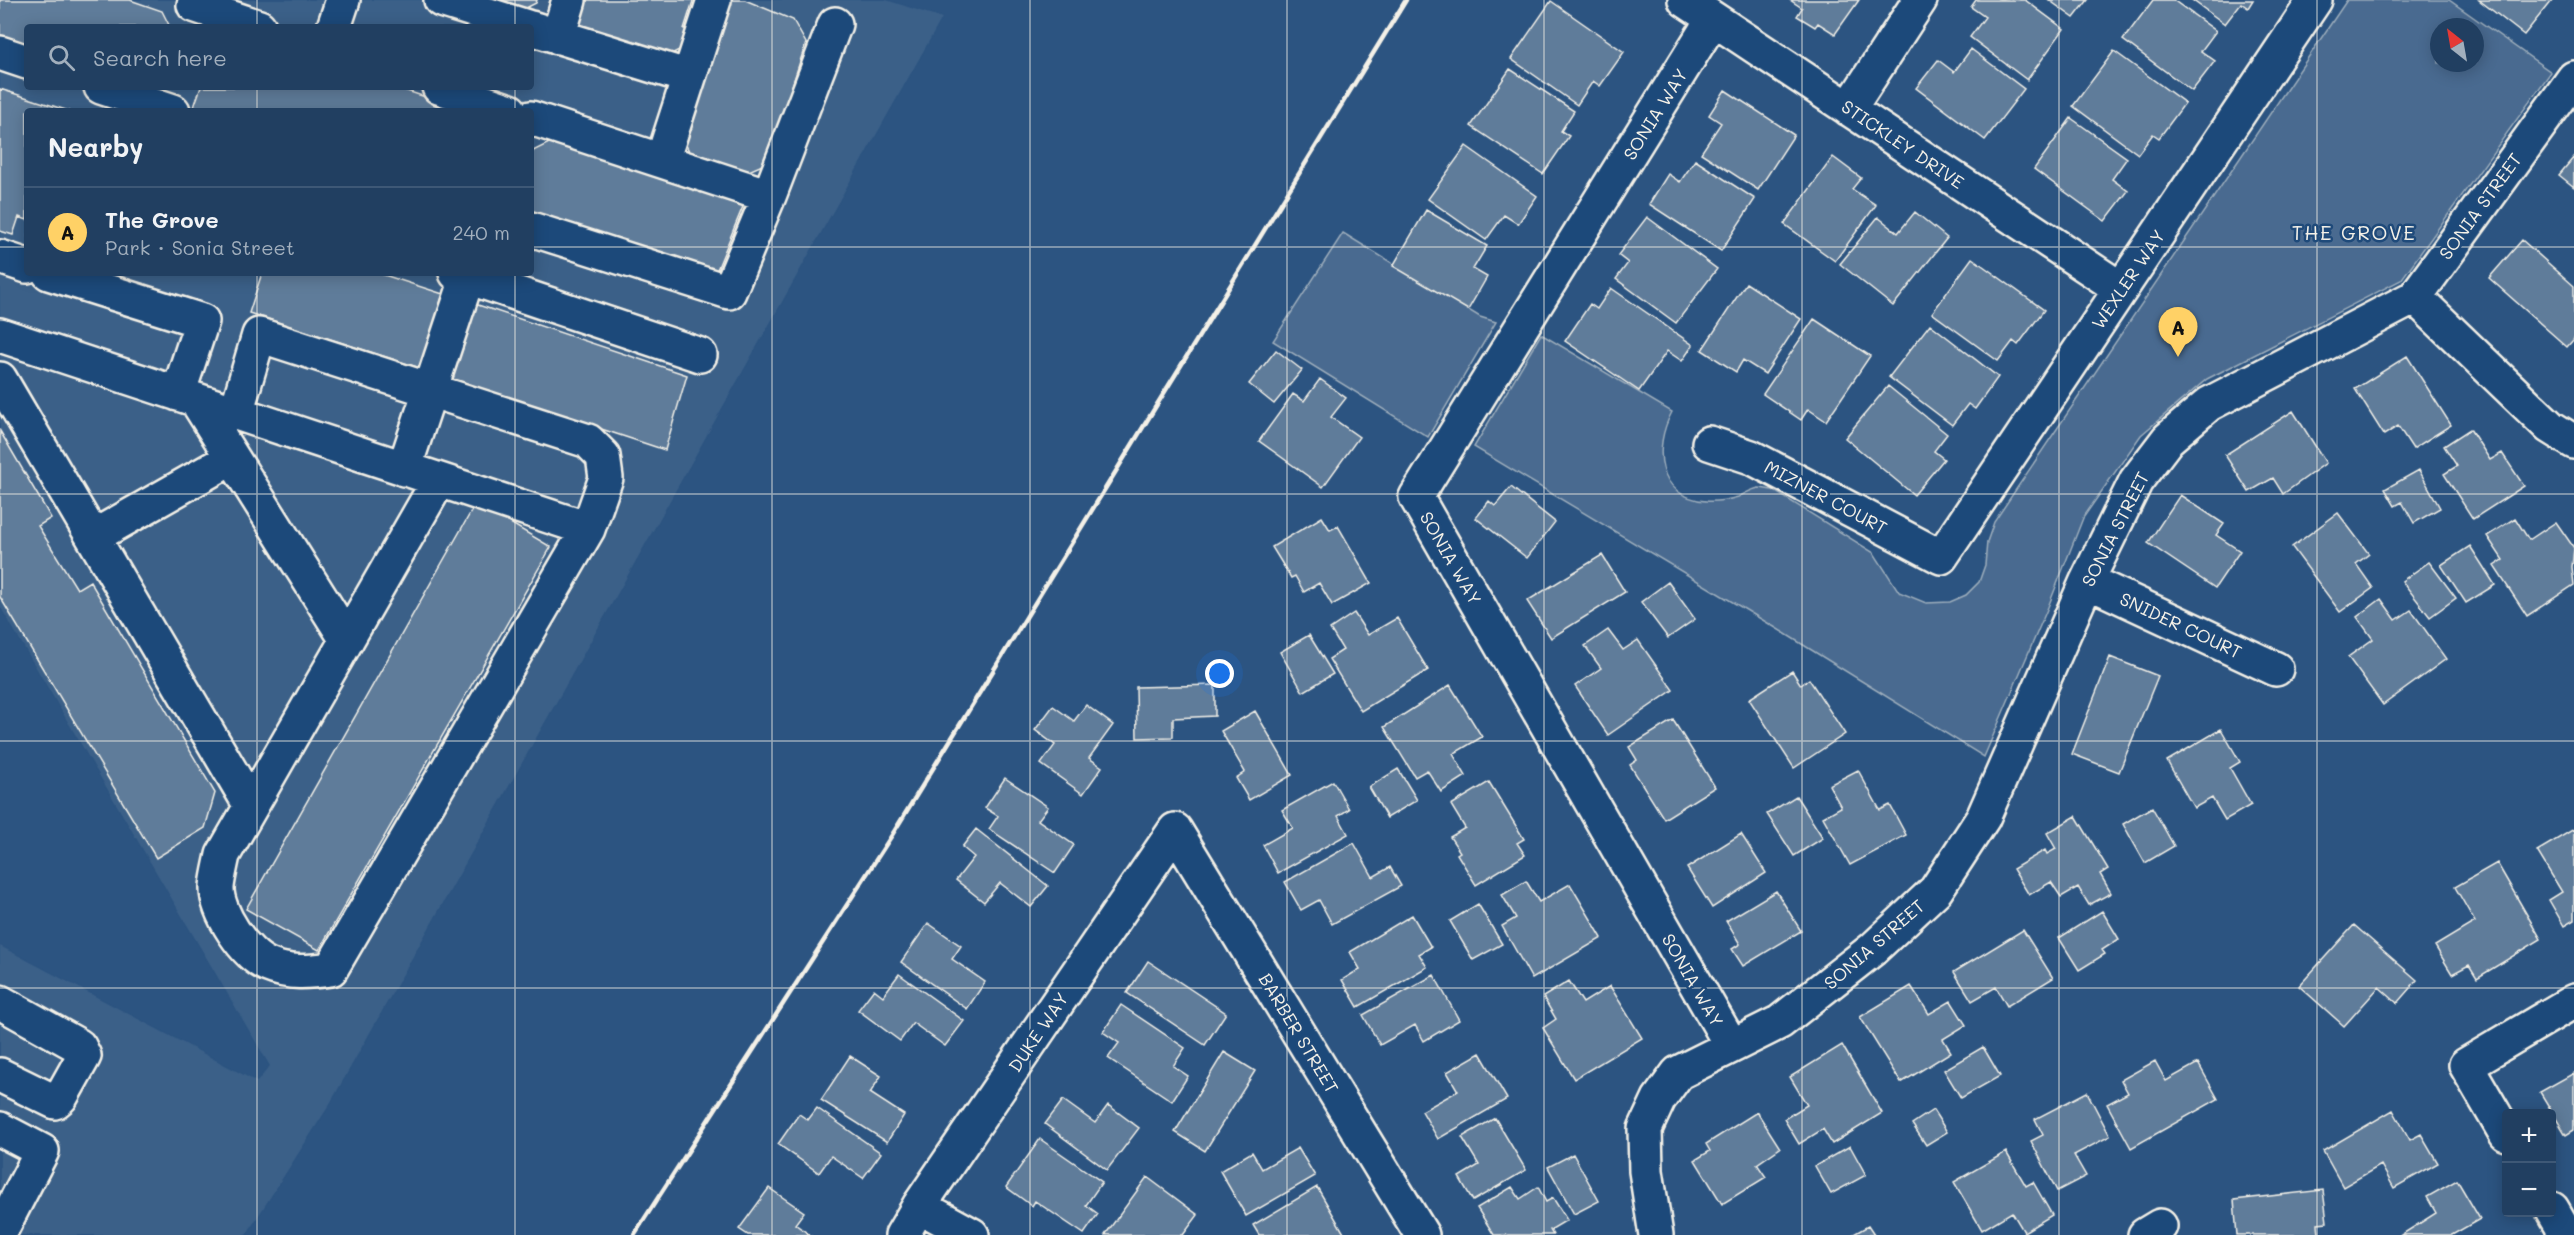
<!DOCTYPE html>
<meta charset="utf-8">
<style>
:root{--surface:#213f61;--page:#294667;--text:#f1f3f6;--muted:#a2afbd;--line:#3e5876;--accent:#ffd166}
body{margin:0;font-family:Mali,sans-serif;background:var(--page);color:var(--text)}
.controls{position:absolute;right:18px;bottom:18px;display:grid;overflow:hidden;border-radius:6px;box-shadow:0 3px 15px #0003}
.controls button{width:54px;height:54px;display:grid;place-items:center;padding:0;border:0;border-bottom:2px solid var(--line);background:var(--surface);color:var(--text);font:30px sans-serif}
.compass{position:absolute;left:2430px;top:18px;width:54px;height:54px;border-radius:50%;background:var(--surface);box-shadow:0 3px 15px #0003;rotate:329deg}
.you{position:absolute;left:1220px;top:674px;width:21px;height:21px;margin:-15px;border:4px solid #fff;border-radius:50%;background:#1a73e8;box-shadow:0 0 0 9px #1a73e833}
.badge{display:grid;place-items:center;width:39px;height:39px;border-radius:50%;background:var(--accent);color:#111;font-size:20px;font-weight:700}
.pin{position:absolute;translate:-50% -50px;filter:drop-shadow(0 2px 3px #0008)}
.pin::after{content:'';position:absolute;top:32px;width:21px;height:18px;background:inherit;clip-path:polygon(0 0,100% 0,50% 100%)}
.list{margin:0;padding:0;list-style:none}
h2{display:flex;justify-content:space-between;align-items:center;height:78px;margin:0;padding:0 24px;font-size:26px}
h2 small{font-size:20px;font-weight:400;color:var(--muted)}
.list li{display:grid;grid-template-columns:39px 1fr auto;gap:18px;align-items:center;box-sizing:border-box;height:90px;padding:0 24px;border-top:2px solid var(--line)}
.list b{display:block;font-size:22px;white-space:nowrap}
.list p{margin:0;font-size:20px;white-space:nowrap;color:var(--muted)}
.list em{font-size:20px;font-style:normal;color:var(--muted)}
.icon{flex:none;width:33px;height:33px;fill:none;stroke:currentColor;stroke-width:2;stroke-linecap:round;stroke-linejoin:round}
.map{position:relative;flex:none;width:2574px;height:1235px;overflow:hidden}
.search{position:absolute;background:var(--surface);box-shadow:0 3px 15px #0003;left:24px;top:24px;width:510px;height:66px;display:flex;align-items:center;gap:15px;box-sizing:border-box;padding:0 21px;border-radius:6px;color:var(--muted);font-size:22px}
.panel{position:absolute;background:var(--surface);box-shadow:0 3px 15px #0003;left:24px;top:108px;width:510px;height:168px;border-radius:6px}
.map>svg:first-child{display:block}
.built{fill:#3b6088;fill-rule:evenodd}
.green{fill:#496b90;stroke:#9eaebc;stroke-width:1.5;fill-rule:evenodd}
.building{fill:#5e7b9a;stroke:#f4f1e8;stroke-width:1.5}
.lines{fill:none;stroke-linecap:round;stroke-linejoin:round}
.minor-casing{stroke:#f4f1e8;stroke-width:38}
.minor{stroke:#1f4a7a;stroke-width:33}
.rail{stroke:#f4f1e8;stroke-width:4.5}
.grid{fill:none;stroke:#f4f1e8;stroke-width:1.5;stroke-opacity:0.55}
.labels{text-anchor:middle;dominant-baseline:central;stroke-width:5;stroke-linejoin:round;paint-order:stroke}
.street-label{font-size:18px;fill:#f4f1e8;stroke:#1f4a7a}
.neighbourhood-label{font-size:20px;letter-spacing:1.5px;fill:#f4f1e8;stroke:#1f4a7a}
</style>
<div class="map">
<svg width="2574" height="1235" viewBox="0 0 2574 1235">
<rect width="100%" height="100%" fill="#2c5481"/>
<filter id="ink" filterUnits="userSpaceOnUse"><feTurbulence type="fractalNoise" baseFrequency=".0167" numOctaves="2"/><feDisplacementMap in="SourceGraphic" scale="12" xChannelSelector="R" yChannelSelector="G"/><feConvolveMatrix kernelMatrix="1 2 1 2 8 2 1 2 1" color-interpolation-filters="sRGB"/></filter>
<g filter="url(#ink)">
<path class="built" d="M 0,0 L 886,0 L 942,18 L 328,1107 L 246,1235 L 0,1235 L 0,946 L 257,1082 L 270,1066 L 0,606 ZM 27,27 L 531,27 L 531,87 L 27,87 ZM 27,111 L 531,111 L 531,273 L 27,273 Z"/>
<path class="green" d="M 2347,0 L 2449,0 L 2551,72 L 2401,280 L 2207,379 L 2141,435 L 2083,518 L 2048,607 L 1984,757 L 1776,628 L 1474,447 L 1541,334 L 1672,412 C 1653,447 1656,497 1706,501 C 1715,502 1729,500 1738,497 C 1744,494 1752,489 1759,488 C 1763,488 1769,490 1773,490 L 1874,553 L 1899,592 L 1926,603 L 1950,602 L 1966,595 L 1979,582 L 1985,565 L 1987,542 L 1994,522 ZM 2439,27 L 2475,27 L 2475,63 L 2439,63 Z
M 1343,233 L 1480,317 L 1496,322 L 1428,437 L 1273,341 Z"/>
<path class="building" d="M 0,0 L 130,0 L 162,11 L 170,27 L 27,27 L 27,51 L 0,43 Z
M 473,0 L 537,0 L 536,3 L 514,14 Z
M 578,0 L 693,0 L 693,1 L 684,29 L 689,30 L 681,49 L 662,59 L 584,34 L 573,14 Z
M 732,0 L 745,0 L 793,20 L 806,43 L 767,163 L 742,174 L 695,163 L 685,143 Z
M 1790,0 L 1859,0 L 1835,34 L 1818,23 L 1815,27 L 1797,16 L 1802,8 Z
M 1976,0 L 2025,0 L 2064,29 L 2027,80 L 1970,37 L 1985,17 L 1971,7 Z
M 2049,0 L 2088,0 L 2074,18 Z
M 2153,0 L 2173,0 L 2216,31 L 2201,51 L 2215,61 L 2192,91 L 2123,40 Z
M 2192,0 L 2253,0 L 2248,8 L 2241,3 L 2225,24 Z
M 2479,0 L 2552,0 L 2524,35 Z
M 1551,1 L 1624,52 L 1600,86 L 1593,81 L 1577,105 L 1511,59 Z
M 1971,49 L 2024,89 L 1985,140 L 1916,88 L 1938,60 L 1954,72 Z
M 2114,51 L 2185,103 L 2159,138 L 2153,134 L 2138,154 L 2073,106 Z
M 1510,69 L 1574,111 L 1561,131 L 1569,136 L 1543,174 L 1471,126 Z
M 201,87 L 395,87 L 468,111 L 208,111 L 194,107 Z
M 0,89 L 69,111 L 27,111 L 27,220 L 19,217 L 13,235 L 0,231 Z
M 1725,90 L 1794,135 L 1758,190 L 1701,153 L 1721,123 L 1709,115 Z
M 2071,118 L 2127,158 L 2112,179 L 2128,191 L 2105,221 L 2034,169 Z
M 553,141 L 744,204 L 714,277 L 531,216 L 531,157 L 533,151 Z
M 1466,146 L 1537,196 L 1518,224 L 1504,215 L 1486,240 L 1428,199 Z
M 1833,157 L 1861,178 L 1852,189 L 1876,205 L 1835,261 L 1784,224 Z
M 2574,157 L 2574,187 L 2559,175 Z
M 1695,160 L 1755,199 L 1721,251 L 1649,204 L 1668,174 L 1680,182 Z
M 1426,210 L 1487,246 L 1473,269 L 1487,277 L 1468,310 L 1393,266 Z
M 1915,212 L 1947,238 L 1893,306 L 1840,264 L 1878,217 L 1898,233 Z
M 1647,217 L 1717,269 L 1676,323 L 1616,279 L 1628,263 L 1618,255 Z
M 2522,240 L 2574,286 L 2574,339 L 2567,347 L 2489,278 Z
M 1972,258 L 2044,310 L 2018,345 L 2013,341 L 1998,361 L 1932,313 Z
M 262,273 L 378,273 L 443,294 L 420,368 L 249,313 Z
M 1746,283 L 1801,319 L 1765,374 L 1743,360 L 1736,372 L 1702,350 Z
M 1611,288 L 1693,345 L 1682,361 L 1667,351 L 1639,391 L 1565,341 L 1590,304 L 1597,309 Z
M 475,304 L 687,375 L 665,450 L 450,379 Z
M 1814,319 L 1870,356 L 1826,421 L 1808,409 L 1801,420 L 1763,394 Z
M 1930,324 L 1998,377 L 1975,409 L 1968,404 L 1952,425 L 1889,377 Z
M 1276,350 L 1302,370 L 1274,404 L 1249,384 Z
M 2407,356 L 2451,425 L 2413,449 L 2398,426 L 2384,435 L 2355,389 Z
M 1320,379 L 1346,398 L 1331,417 L 1359,437 L 1323,487 L 1259,441 L 1293,394 L 1304,401 Z
M 1888,386 L 1947,434 L 1934,451 L 1944,459 L 1914,495 L 1845,438 Z
M 2293,411 L 2326,463 L 2283,494 L 2273,478 L 2249,492 L 2225,455 Z
M 2470,429 L 2490,460 L 2502,453 L 2524,486 L 2473,519 L 2444,474 L 2457,466 L 2444,446 Z
M 0,431 L 51,518 L 38,526 L 77,589 L 90,581 L 215,793 L 205,828 L 156,858 L 0,597 Z
M 2419,470 L 2440,508 L 2414,523 L 2402,502 L 2395,506 L 2385,489 Z
M 1511,487 L 1555,522 L 1527,558 L 1476,518 L 1489,501 L 1495,506 Z
M 2180,495 L 2224,524 L 2216,535 L 2240,551 L 2215,588 L 2148,543 Z
M 476,503 L 551,547 L 319,950 L 246,909 Z
M 2338,513 L 2369,554 L 2356,564 L 2373,588 L 2340,612 L 2292,547 Z
M 1322,517 L 1330,530 L 1338,526 L 1371,583 L 1332,605 L 1319,583 L 1304,592 L 1295,576 L 1291,578 L 1272,547 Z
M 2515,518 L 2529,540 L 2556,522 L 2574,548 L 2572,567 L 2574,585 L 2527,616 L 2494,566 L 2503,560 L 2487,536 Z
M 2470,546 L 2495,585 L 2466,603 L 2441,565 Z
M 1602,555 L 1625,592 L 1551,638 L 1527,601 Z
M 2429,562 L 2456,598 L 2430,617 L 2402,581 Z
M 1668,582 L 1695,619 L 1668,638 L 1641,602 Z
M 2381,599 L 2396,620 L 2411,610 L 2446,659 L 2383,705 L 2348,657 L 2373,639 L 2357,617 Z
M 1354,613 L 1368,635 L 1397,618 L 1428,670 L 1361,711 L 1329,659 L 1343,650 L 1330,629 Z
M 1608,630 L 1623,650 L 1638,640 L 1673,690 L 1608,735 L 1575,686 L 1601,668 L 1585,646 Z
M 1309,635 L 1333,674 L 1303,692 L 1280,652 Z
M 2110,657 L 2158,676 L 2119,772 L 2072,754 Z
M 1792,671 L 1801,685 L 1809,679 L 1845,734 L 1794,768 L 1749,699 Z
M 1215,685 L 1215,716 L 1173,718 L 1173,737 L 1137,738 L 1136,687 Z
M 1450,685 L 1482,737 L 1453,754 L 1466,776 L 1441,792 L 1427,770 L 1415,777 L 1384,727 Z
M 1086,705 L 1113,725 L 1089,758 L 1102,767 L 1083,794 L 1041,764 L 1055,745 L 1035,730 L 1053,706 L 1074,721 Z
M 1255,711 L 1292,775 L 1249,800 L 1236,778 L 1245,772 L 1221,731 Z
M 1673,720 L 1715,787 L 1664,819 L 1630,765 L 1637,760 L 1629,747 Z
M 2221,729 L 2240,762 L 2230,768 L 2251,805 L 2225,820 L 2212,798 L 2194,808 L 2167,761 Z
M 1398,769 L 1417,800 L 1387,818 L 1369,787 Z
M 1858,770 L 1880,810 L 1890,805 L 1906,835 L 1850,865 L 1823,817 L 1841,807 L 1829,785 Z
M 1005,778 L 1048,807 L 1038,820 L 1074,845 L 1055,873 L 989,829 L 998,816 L 985,808 Z
M 1333,781 L 1349,809 L 1338,816 L 1348,834 L 1278,873 L 1263,845 L 1293,828 L 1282,810 Z
M 1489,782 L 1524,839 L 1517,843 L 1525,855 L 1476,885 L 1457,854 L 1460,852 L 1450,837 L 1465,828 L 1451,805 Z
M 1796,796 L 1823,838 L 1794,856 L 1767,814 Z
M 2152,807 L 2174,846 L 2145,863 L 2123,824 Z
M 2076,816 L 2108,869 L 2100,874 L 2111,893 L 2089,905 L 2078,887 L 2061,897 L 2051,882 L 2029,895 L 2013,869 L 2045,850 L 2047,854 L 2056,849 L 2047,833 Z
M 976,829 L 1048,886 L 1031,907 L 1000,883 L 984,902 L 956,880 L 974,857 L 962,847 Z
M 2574,829 L 2574,920 L 2564,926 L 2549,900 L 2562,892 L 2537,851 Z
M 1741,834 L 1766,873 L 1712,908 L 1687,868 Z
M 1354,843 L 1373,877 L 1390,867 L 1401,886 L 1332,924 L 1319,900 L 1301,910 L 1285,882 Z
M 2497,863 L 2541,939 L 2477,978 L 2469,965 L 2452,974 L 2435,946 L 2475,922 L 2455,887 Z
M 1526,881 L 1539,902 L 1570,884 L 1602,938 L 1532,979 L 1502,926 L 1516,918 L 1502,895 Z
M 1776,891 L 1801,931 L 1743,966 L 1732,949 L 1740,944 L 1726,921 Z
M 1478,904 L 1502,944 L 1473,960 L 1450,921 Z
M 2102,911 L 2119,939 L 2102,950 L 2105,954 L 2079,970 L 2059,938 Z
M 1412,915 L 1431,947 L 1419,954 L 1427,967 L 1358,1007 L 1342,980 L 1360,969 L 1350,952 Z
M 928,923 L 961,946 L 952,959 L 985,982 L 967,1009 L 901,962 Z
M 2354,925 L 2417,980 L 2397,1003 L 2379,987 L 2344,1026 L 2299,986 Z
M 2023,930 L 2053,978 L 2007,1006 L 1996,987 L 1972,1001 L 1954,972 Z
M 1148,961 L 1226,1013 L 1205,1045 L 1127,993 Z
M 899,974 L 964,1021 L 945,1046 L 913,1023 L 900,1041 L 858,1010 L 874,989 L 883,996 Z
M 1434,975 L 1459,1020 L 1424,1041 L 1415,1025 L 1380,1045 L 1363,1015 Z
M 1569,981 L 1583,1003 L 1610,986 L 1642,1038 L 1574,1079 L 1543,1028 L 1556,1019 L 1543,997 Z
M 1911,986 L 1929,1014 L 1951,1001 L 1966,1025 L 1943,1039 L 1951,1052 L 1901,1083 L 1860,1017 Z
M 1121,1005 L 1185,1048 L 1173,1066 L 1188,1076 L 1172,1101 L 1108,1058 L 1119,1043 L 1103,1032 Z
M 1842,1045 L 1882,1113 L 1832,1144 L 1823,1129 L 1799,1144 L 1784,1119 L 1807,1105 L 1790,1077 Z
M 1983,1047 L 2000,1076 L 1961,1098 L 1944,1070 Z
M 1224,1052 L 1255,1071 L 1205,1151 L 1175,1132 Z
M 1480,1053 L 1507,1099 L 1438,1139 L 1422,1111 L 1458,1091 L 1447,1072 Z
M 850,1056 L 881,1076 L 870,1093 L 904,1115 L 887,1142 L 821,1100 Z
M 2155,1061 L 2166,1081 L 2198,1063 L 2218,1099 L 2131,1148 L 2107,1104 L 2128,1093 L 2121,1080 Z
M 2574,1073 L 2574,1130 L 2566,1135 L 2540,1092 Z
M 2087,1092 L 2110,1136 L 2074,1155 L 2086,1176 L 2057,1191 L 2031,1141 L 2043,1135 L 2035,1119 Z
M 1063,1100 L 1095,1123 L 1108,1105 L 1139,1128 L 1107,1170 L 1045,1124 Z
M 817,1108 L 881,1153 L 863,1178 L 831,1156 L 819,1173 L 778,1144 L 799,1114 L 808,1120 Z
M 1933,1110 L 1947,1132 L 1926,1145 L 1912,1124 Z
M 2393,1110 L 2410,1140 L 2421,1134 L 2438,1163 L 2394,1188 L 2381,1165 L 2343,1187 L 2323,1151 Z
M 1757,1112 L 1780,1148 L 1757,1164 L 1766,1177 L 1722,1204 L 1695,1160 L 1710,1151 L 1706,1144 Z
M 1495,1118 L 1526,1170 L 1473,1201 L 1459,1177 L 1479,1165 L 1462,1137 Z
M 1040,1139 L 1102,1182 L 1086,1205 L 1098,1214 L 1084,1234 L 1035,1201 L 1032,1206 L 1006,1187 Z
M 1850,1146 L 1866,1175 L 1831,1194 L 1815,1166 Z
M 1298,1148 L 1315,1176 L 1246,1216 L 1220,1171 L 1252,1152 L 1262,1169 Z
M 2006,1152 L 2026,1186 L 2033,1182 L 2052,1215 L 2024,1232 L 2012,1212 L 1982,1230 L 1954,1182 Z
M 1573,1154 L 1599,1201 L 1574,1214 L 1548,1167 Z
M 1147,1177 L 1198,1215 L 1183,1235 L 1105,1235 Z
M 2457,1180 L 2480,1219 L 2452,1235 L 2401,1235 L 2436,1213 L 2427,1197 Z
M 1317,1187 L 1345,1235 L 1259,1235 L 1253,1225 Z
M 1512,1187 L 1520,1199 L 1538,1187 L 1546,1202 L 1553,1198 L 1567,1220 L 1550,1230 L 1553,1235 L 1494,1235 L 1477,1208 Z
M 769,1188 L 804,1212 L 795,1224 L 810,1235 L 748,1235 L 739,1229 Z
M 2323,1190 L 2327,1222 L 2318,1223 L 2319,1235 L 2237,1235 L 2234,1200 Z
M 1868,1226 L 1874,1235 L 1852,1235 Z"/>
<g class="lines">
<defs>
<path id="minor" d="M 441,0 L 527,27
M 1685,0 L 2121,289
M 194,5 L 259,27
M 1713,19 L 1416,497 L 1731,1045
M 334,27 L 343,0
M 531,28 L 689,77
M 558,37 L 569,0
M 0,53 L 27,62
M 101,87 L 173,111
M 439,87 L 510,111
M 1849,109 L 1920,0
M 531,118 L 769,196
M 662,161 L 714,0
M 531,229 L 729,292 L 769,196 L 835,24
M 0,257 L 27,266
M 49,273 L 202,321 L 178,394
M 456,273 L 700,355
M 2415,297 L 2550,427 L 2574,442
M 0,335 L 588,529
M 0,379 L 251,806
M 196,400 L 347,640
M 236,413 L 259,335 L 588,441 L 603,456 L 606,478 L 588,529 L 331,969 C 309,972 289,974 268,965 C 245,955 216,912 217,887 C 218,877 221,865 223,855 L 439,480
M 1709,443 L 1751,457 L 1941,557 L 2315,0
M 404,469 L 469,273
M 93,537 L 232,458
M 2087,581 L 2276,669
M 0,1002 L 79,1046 L 84,1056 L 61,1097 L 55,1102 L 0,1075
M 0,1129 L 42,1151 L 0,1232
M 2506,1134 L 2466,1065 L 2574,1001
M 919,1206 L 972,1235
M 2552,1209 L 2567,1235
M 902,1235 L 919,1206 L 1175,830 L 1422,1235
M 1656,1235 L 1646,1171 L 1645,1129 L 1659,1099 L 1678,1073 L 1780,1022 L 1873,949 L 1936,890 L 1983,818 L 2087,581 L 2136,481 L 2168,439 L 2209,404 L 2415,297 L 2574,78
M 2145,1235 L 2160,1226"/>
</defs>
<use href="#minor" class="minor-casing"/>
<use href="#minor" class="minor"/>
<path class="rail" d="M 634,1235 L 892,835 L 1406,0"/>
</g>
</g>
<path class="grid" d="M 257,0 L 257,27M 515,0 L 515,27M 772,0 L 772,1235M 1030,0 L 1030,1235M 1287,0 L 1287,1235M 1544,0 L 1544,1235M 1802,0 L 1802,1235M 2059,0 L 2059,1235M 2317,0 L 2317,1235M 257,87 L 257,111M 515,87 L 515,111M 0,247 L 27,247M 531,247 L 2574,247M 257,273 L 257,1235M 515,273 L 515,1235M 0,494 L 2574,494M 0,741 L 2574,741M 0,988 L 2574,988"/>
<g class="labels">
<g class="street-label">
<text transform="translate(1655 114) rotate(-58)">SONIA WAY</text>
<text transform="translate(1903 144) rotate(34)">STICKLEY DRIVE</text>
<text transform="translate(2480 206) rotate(-54)">SONIA STREET</text>
<text transform="translate(2128 279) rotate(-56)">WEXLER WAY</text>
<text transform="translate(1826 497) rotate(28)">MIZNER COURT</text>
<text transform="translate(2115 529) rotate(-63)">SONIA STREET</text>
<text transform="translate(1451 558) rotate(60)">SONIA WAY</text>
<text transform="translate(2181 625) rotate(25)">SNIDER COURT</text>
<text transform="translate(1874 944) rotate(-41)">SONIA STREET</text>
<text transform="translate(1693 980) rotate(60)">SONIA WAY</text>
<text transform="translate(1038 1032) rotate(-56)">DUKE WAY</text>
<text transform="translate(1299 1033) rotate(59)">BARBER STREET</text>
</g>
<g class="neighbourhood-label">
<text x="2354" y="232">THE GROVE</text>
</g>
</g>
</svg>
<div class="controls">
<button>+</button>
<button>−</button>
</div>
<svg class="compass" viewBox="-18 -18 36 36"><path d="M0-13l5 13h-10z" fill="#e53935"/><path d="M0 13l5-13h-10z" fill="#a2afbd"/></svg>
<div class="you"></div>
<div class="pin badge" style="left:2178px;top:357px">A</div>
<div class="search"><svg class="icon" aria-label="search" viewBox="0 0 24 24"><circle cx="10" cy="10" r="6"/><path d="M15 15l6 6"/></svg>Search here</div>
<section class="panel">
<h2>Nearby<small></small></h2>
<ul class="list">
<li><span class="badge">A</span><div><b>The Grove</b><p>Park · Sonia Street</p></div><em>240 m</em></li>
</ul>
</section>
</div>
